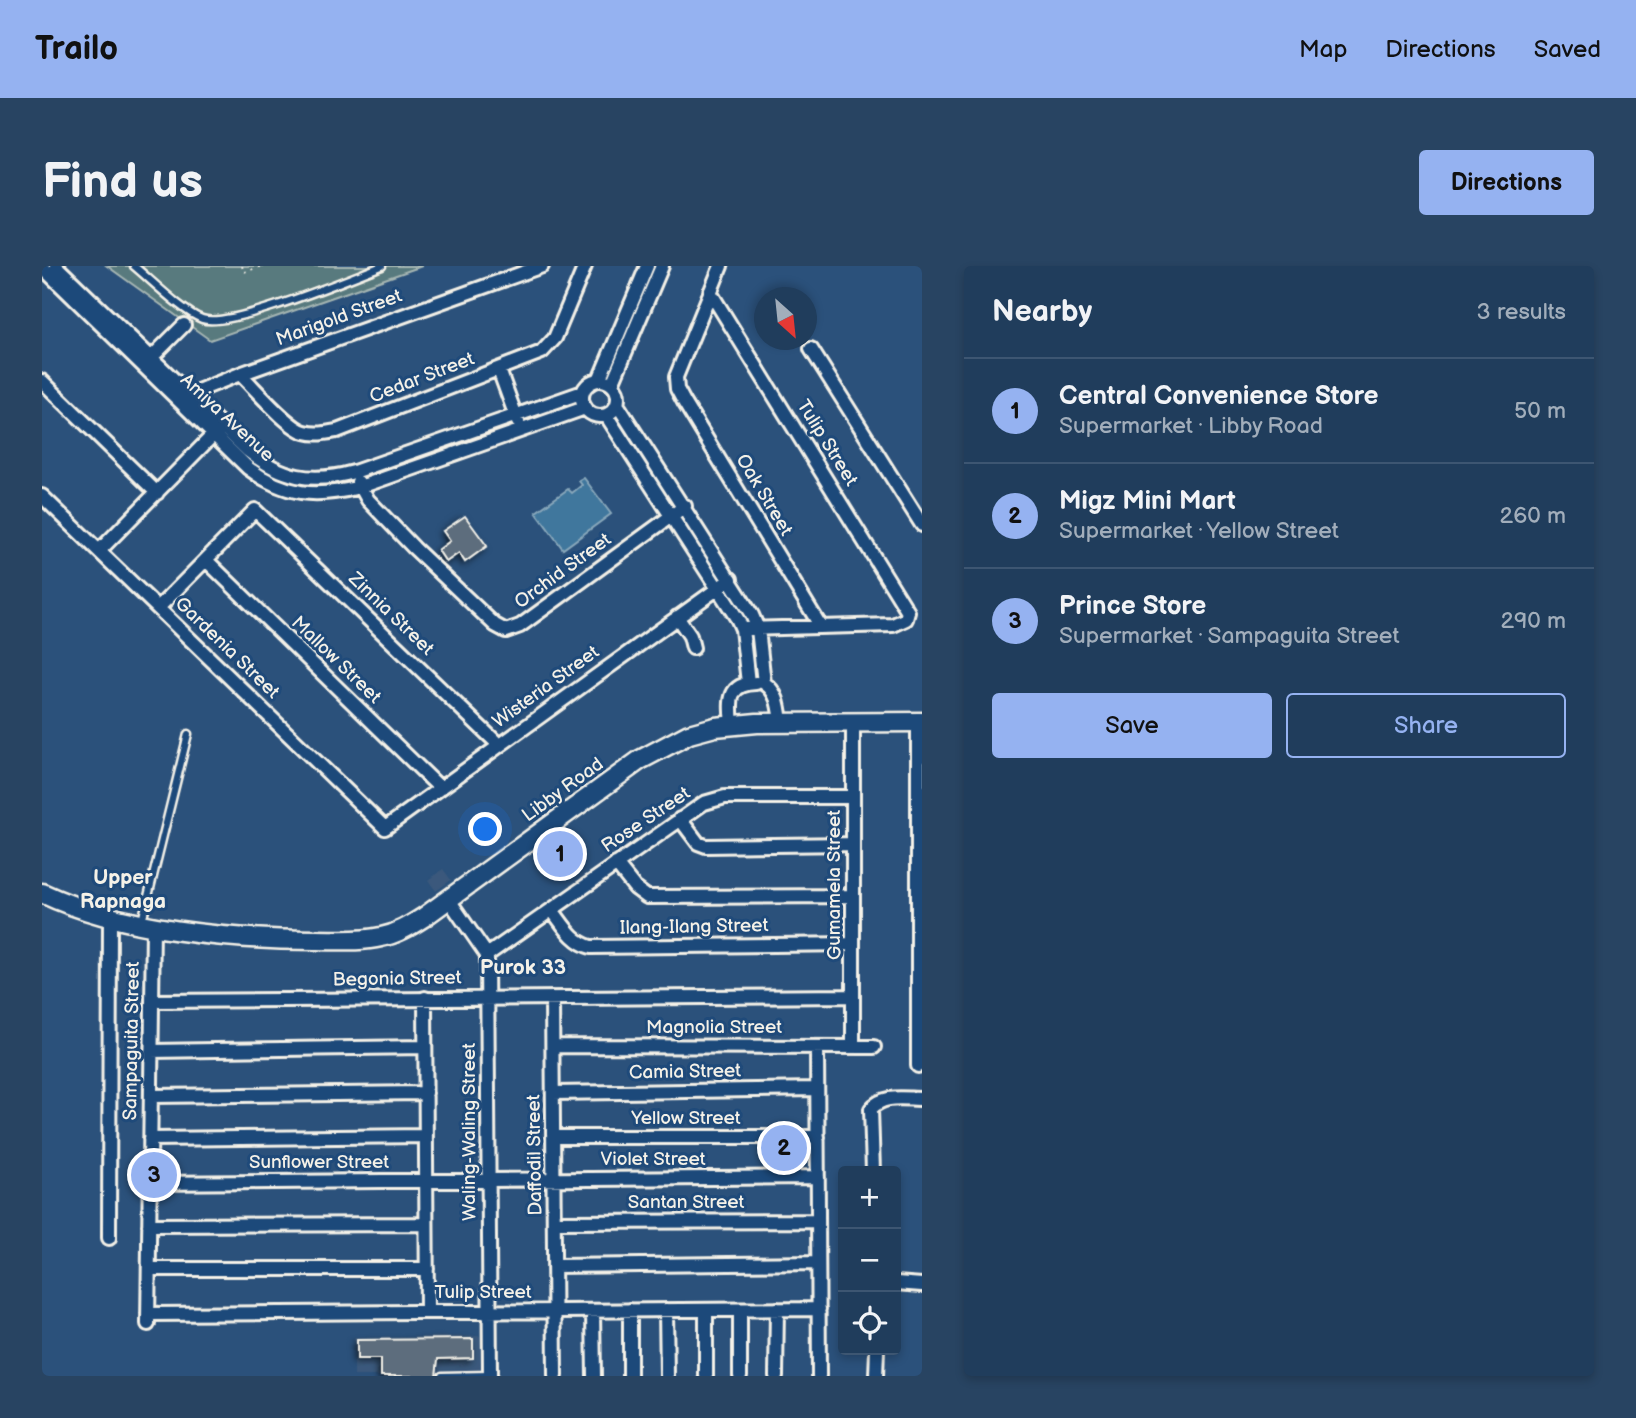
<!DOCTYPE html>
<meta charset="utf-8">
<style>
:root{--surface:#203d5c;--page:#284462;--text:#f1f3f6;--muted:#a2aebb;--line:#3d5672;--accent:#95b2f1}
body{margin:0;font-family:"Balsamiq Sans",sans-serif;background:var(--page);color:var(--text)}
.controls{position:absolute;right:21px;bottom:21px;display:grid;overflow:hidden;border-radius:7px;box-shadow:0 4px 10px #0003}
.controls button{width:63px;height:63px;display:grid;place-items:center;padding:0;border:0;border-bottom:2px solid var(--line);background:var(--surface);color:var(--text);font:35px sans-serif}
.compass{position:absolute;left:712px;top:21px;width:63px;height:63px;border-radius:50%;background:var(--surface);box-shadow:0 4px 10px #0003;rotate:153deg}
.you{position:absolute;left:444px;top:564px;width:24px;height:24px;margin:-18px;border:5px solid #fff;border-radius:50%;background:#1a73e8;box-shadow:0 0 0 10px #1a73e833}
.badge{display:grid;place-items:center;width:46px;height:46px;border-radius:50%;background:var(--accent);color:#111;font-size:23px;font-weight:700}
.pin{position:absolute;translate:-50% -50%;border:4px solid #fff;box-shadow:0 2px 7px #0006}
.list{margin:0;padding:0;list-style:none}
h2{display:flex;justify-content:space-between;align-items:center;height:91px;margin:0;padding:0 28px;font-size:30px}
h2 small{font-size:23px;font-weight:400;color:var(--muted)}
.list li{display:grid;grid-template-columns:46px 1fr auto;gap:21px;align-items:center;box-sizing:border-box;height:105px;padding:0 28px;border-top:2px solid var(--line)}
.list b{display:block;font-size:26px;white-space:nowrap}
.list p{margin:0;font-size:23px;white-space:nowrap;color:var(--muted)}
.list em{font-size:23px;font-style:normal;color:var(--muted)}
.actions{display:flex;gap:14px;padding:21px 28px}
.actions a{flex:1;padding:16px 0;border:2px solid var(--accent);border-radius:7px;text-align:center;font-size:24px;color:var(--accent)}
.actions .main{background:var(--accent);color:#111}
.icon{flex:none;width:38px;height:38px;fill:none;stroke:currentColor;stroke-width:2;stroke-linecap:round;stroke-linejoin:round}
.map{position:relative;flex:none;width:880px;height:1110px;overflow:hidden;border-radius:7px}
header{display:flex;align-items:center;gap:42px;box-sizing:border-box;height:98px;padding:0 35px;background:var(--accent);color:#111}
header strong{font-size:33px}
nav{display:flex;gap:38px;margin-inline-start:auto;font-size:24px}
.intro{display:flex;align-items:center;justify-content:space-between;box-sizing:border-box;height:168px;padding:0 42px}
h1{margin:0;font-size:49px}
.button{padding:18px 32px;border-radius:7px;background:var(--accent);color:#111;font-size:24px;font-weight:700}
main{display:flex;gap:42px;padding:0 42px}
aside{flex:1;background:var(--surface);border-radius:7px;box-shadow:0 4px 10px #0003}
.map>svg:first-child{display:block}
.built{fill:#3a597c}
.green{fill:#597a7e;stroke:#a6b6b3;stroke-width:2}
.water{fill:#41779d;stroke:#89a8bb;stroke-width:2}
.building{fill:#5d6d7d;stroke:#f4f1e8;stroke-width:2;filter:url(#shadow)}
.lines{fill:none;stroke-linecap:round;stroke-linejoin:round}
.service-casing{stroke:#f4f1e8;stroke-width:11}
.minor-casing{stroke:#f4f1e8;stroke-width:18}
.secondary-casing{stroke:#f4f1e8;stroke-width:23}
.path{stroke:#f4f1e8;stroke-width:2;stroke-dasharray:2 5;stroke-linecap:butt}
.service{stroke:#1f4a7a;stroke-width:6}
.minor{stroke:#1f4a7a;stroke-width:12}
.secondary{stroke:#1f4a7a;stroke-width:18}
.labels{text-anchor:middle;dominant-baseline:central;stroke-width:6;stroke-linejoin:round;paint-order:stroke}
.street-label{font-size:19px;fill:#f4f1e8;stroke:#1f4a7a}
.neighbourhood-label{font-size:21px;font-weight:bold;fill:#f4f1e8;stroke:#1f4a7a}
</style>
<header>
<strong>Trailo</strong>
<nav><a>Map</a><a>Directions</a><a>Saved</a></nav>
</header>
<div class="intro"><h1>Find us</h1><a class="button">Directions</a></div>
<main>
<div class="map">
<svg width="880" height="1110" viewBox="0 0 880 1110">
<defs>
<filter id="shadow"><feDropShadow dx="-3" dy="3" stdDeviation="3.5" flood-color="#0009"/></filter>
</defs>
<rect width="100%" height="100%" fill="#2b517b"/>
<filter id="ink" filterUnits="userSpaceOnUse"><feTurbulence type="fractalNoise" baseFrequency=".0143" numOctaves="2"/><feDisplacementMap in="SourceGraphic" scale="14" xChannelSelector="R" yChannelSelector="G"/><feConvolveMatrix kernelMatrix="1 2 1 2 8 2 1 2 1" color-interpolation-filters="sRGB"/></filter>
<g filter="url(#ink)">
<path class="built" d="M 401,603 L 409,614 L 394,625 L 386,614 Z
M 438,1070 L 438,1110 L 312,1110 L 312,1072 Z"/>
<path class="green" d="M 65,0 L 380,0 L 168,74 Z"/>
<path class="water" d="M 542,212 L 569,248 L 521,283 L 494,246 L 526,223 L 530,227 L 540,219 L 537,215 Z"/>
<path class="building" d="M 423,250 L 445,280 L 423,296 L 417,287 L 404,296 L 396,284 L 408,275 L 401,265 Z
M 431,1073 L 431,1092 L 396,1093 L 394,1110 L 339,1110 L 339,1093 L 315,1093 L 315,1074 Z"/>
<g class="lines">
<defs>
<path id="service" d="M 92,0 C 109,14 141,46 160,53 C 187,63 308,12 340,0
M 100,655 L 146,468
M 400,1110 L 448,1109"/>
<path id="minor" d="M 14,0 L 205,184 C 240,212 269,218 312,206 L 541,126
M 679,0 L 634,111 L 635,123 L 642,136 L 779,361
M 0,1 L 206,202 C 243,230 274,232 318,221 L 543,142
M 668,26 L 866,346 L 864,353 L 851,359 L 700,363
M 769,83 L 880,259
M 104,97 L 142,59
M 457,104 L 476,156
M 198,108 C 212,121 246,162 263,166 C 274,169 284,167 295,165 L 500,86 L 513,72 L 543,0
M540 132a18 18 0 1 1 36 0a18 18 0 1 1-36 0Z
M 557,114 L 605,0
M 0,115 L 115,227
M 570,118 L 620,0
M 143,132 L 148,128 L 198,108 L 500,0
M 575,138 L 710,349 L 716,363 L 722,417 C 736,426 737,441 739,456
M 564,149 L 696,354 L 700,363 L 706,417
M 316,216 L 326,234 L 372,282 L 453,359 L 464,365 L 478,360 L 643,240
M 0,230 L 343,562 L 689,313
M 57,285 L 177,163
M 164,294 L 398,522
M 116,342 L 213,244 L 457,479
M 635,351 L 648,370 L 651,382
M 690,459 C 688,435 685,418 714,417
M 638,553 L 656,577 L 664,580 L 811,578
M 574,598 L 593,622 L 605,631 L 811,630
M 407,634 L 445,689 L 448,1110
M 510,644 C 521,658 530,676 549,681 L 811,678
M 445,689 L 662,537 L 683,531 L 811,531
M 383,732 L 385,1046
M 510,732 L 513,1110
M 110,735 L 811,730
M 511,780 L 832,781
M 775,781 L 777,1110
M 811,781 L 811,456
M 109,785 L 383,781
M 876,800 L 876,456
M 511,827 L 775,823
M 109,830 L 384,827
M 512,871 L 776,871
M 108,873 L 384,870
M 831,905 L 829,843 C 841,828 862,833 880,833
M 108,917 L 776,911
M 512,956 L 776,955
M 107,959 L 384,958
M 67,972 L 68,650
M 513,1000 L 776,997
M 107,1003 L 385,1003
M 854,1017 L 880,1019
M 588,1044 L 588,1110
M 624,1044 L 625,1110
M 698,1044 L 698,1110
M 551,1045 L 552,1110
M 106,1048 L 777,1043
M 106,1058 L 111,660
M 664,1110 L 664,1044
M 734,1110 L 735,1043
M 834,1110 L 835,1084"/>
<path id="secondary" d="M 0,627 C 78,664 189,674 274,674 C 295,674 318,676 339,671 C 355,668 368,660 382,651 L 598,494 L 647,468 L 673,461 L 715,457 L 880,456"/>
</defs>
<use href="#service" class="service-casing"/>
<use href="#minor" class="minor-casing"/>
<use href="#secondary" class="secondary-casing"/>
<path class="path" d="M 200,0 L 202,6 L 220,0
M 259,0 L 264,2"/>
<use href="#service" class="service"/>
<use href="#minor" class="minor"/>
<use href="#secondary" class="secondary"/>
</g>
</g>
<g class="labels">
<g class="street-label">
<text transform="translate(297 52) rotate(-20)">Marigold Street</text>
<text transform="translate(380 112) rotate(-21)">Cedar Street</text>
<text transform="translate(185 152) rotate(43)">Amiya Avenue</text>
<text transform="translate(785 177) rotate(58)">Tulip Street</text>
<text transform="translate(722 229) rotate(59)">Oak Street</text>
<text transform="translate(521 305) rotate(-36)">Orchid Street</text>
<text transform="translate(349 348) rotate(44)">Zinnia Street</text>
<text transform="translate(185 382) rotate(44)">Gardenia Street</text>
<text transform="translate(294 394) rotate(44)">Mallow Street</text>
<text transform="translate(504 421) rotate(-36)">Wisteria Street</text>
<text transform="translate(521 524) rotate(-36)">Libby Road</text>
<text transform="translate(604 554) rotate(-34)">Rose Street</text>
<text transform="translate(792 619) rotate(-90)">Gumamela Street</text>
<text transform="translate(652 661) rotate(-1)">Ilang-Ilang Street</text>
<text transform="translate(355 713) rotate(-1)">Begonia Street</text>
<text x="672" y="761">Magnolia Street</text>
<text transform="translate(90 775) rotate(-89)">Sampaguita Street</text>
<text transform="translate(643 806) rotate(-1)">Camia Street</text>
<text x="644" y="852">Yellow Street</text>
<text transform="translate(427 866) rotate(-90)">Waling-Waling Street</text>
<text transform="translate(493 889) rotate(-91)">Daffodil Street</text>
<text x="611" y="893">Violet Street</text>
<text x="277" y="896">Sunflower Street</text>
<text x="644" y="936">Santan Street</text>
<text x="441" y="1026">Tulip Street</text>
</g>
<g class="neighbourhood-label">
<text x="81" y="611">Upper<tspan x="81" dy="24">Rapnaga</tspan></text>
<text x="481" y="701">Purok 33</text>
</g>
</g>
</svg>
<div class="controls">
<button>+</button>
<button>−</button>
<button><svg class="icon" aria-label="locate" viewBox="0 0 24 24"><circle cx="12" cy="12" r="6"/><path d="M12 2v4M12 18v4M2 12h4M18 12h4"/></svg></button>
</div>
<svg class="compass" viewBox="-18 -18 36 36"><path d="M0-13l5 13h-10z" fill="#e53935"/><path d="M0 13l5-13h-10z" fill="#a2aebb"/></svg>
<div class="you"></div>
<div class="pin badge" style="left:518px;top:588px">1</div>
<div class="pin badge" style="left:742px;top:882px">2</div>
<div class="pin badge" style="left:112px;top:909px">3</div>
</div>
<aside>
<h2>Nearby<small>3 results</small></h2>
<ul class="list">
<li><span class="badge">1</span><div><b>Central Convenience Store</b><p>Supermarket · Libby Road</p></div><em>50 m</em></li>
<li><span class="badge">2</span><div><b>Migz Mini Mart</b><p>Supermarket · Yellow Street</p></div><em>260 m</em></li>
<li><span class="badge">3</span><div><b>Prince Store</b><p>Supermarket · Sampaguita Street</p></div><em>290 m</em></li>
</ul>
<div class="actions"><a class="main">Save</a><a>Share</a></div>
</aside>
</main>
